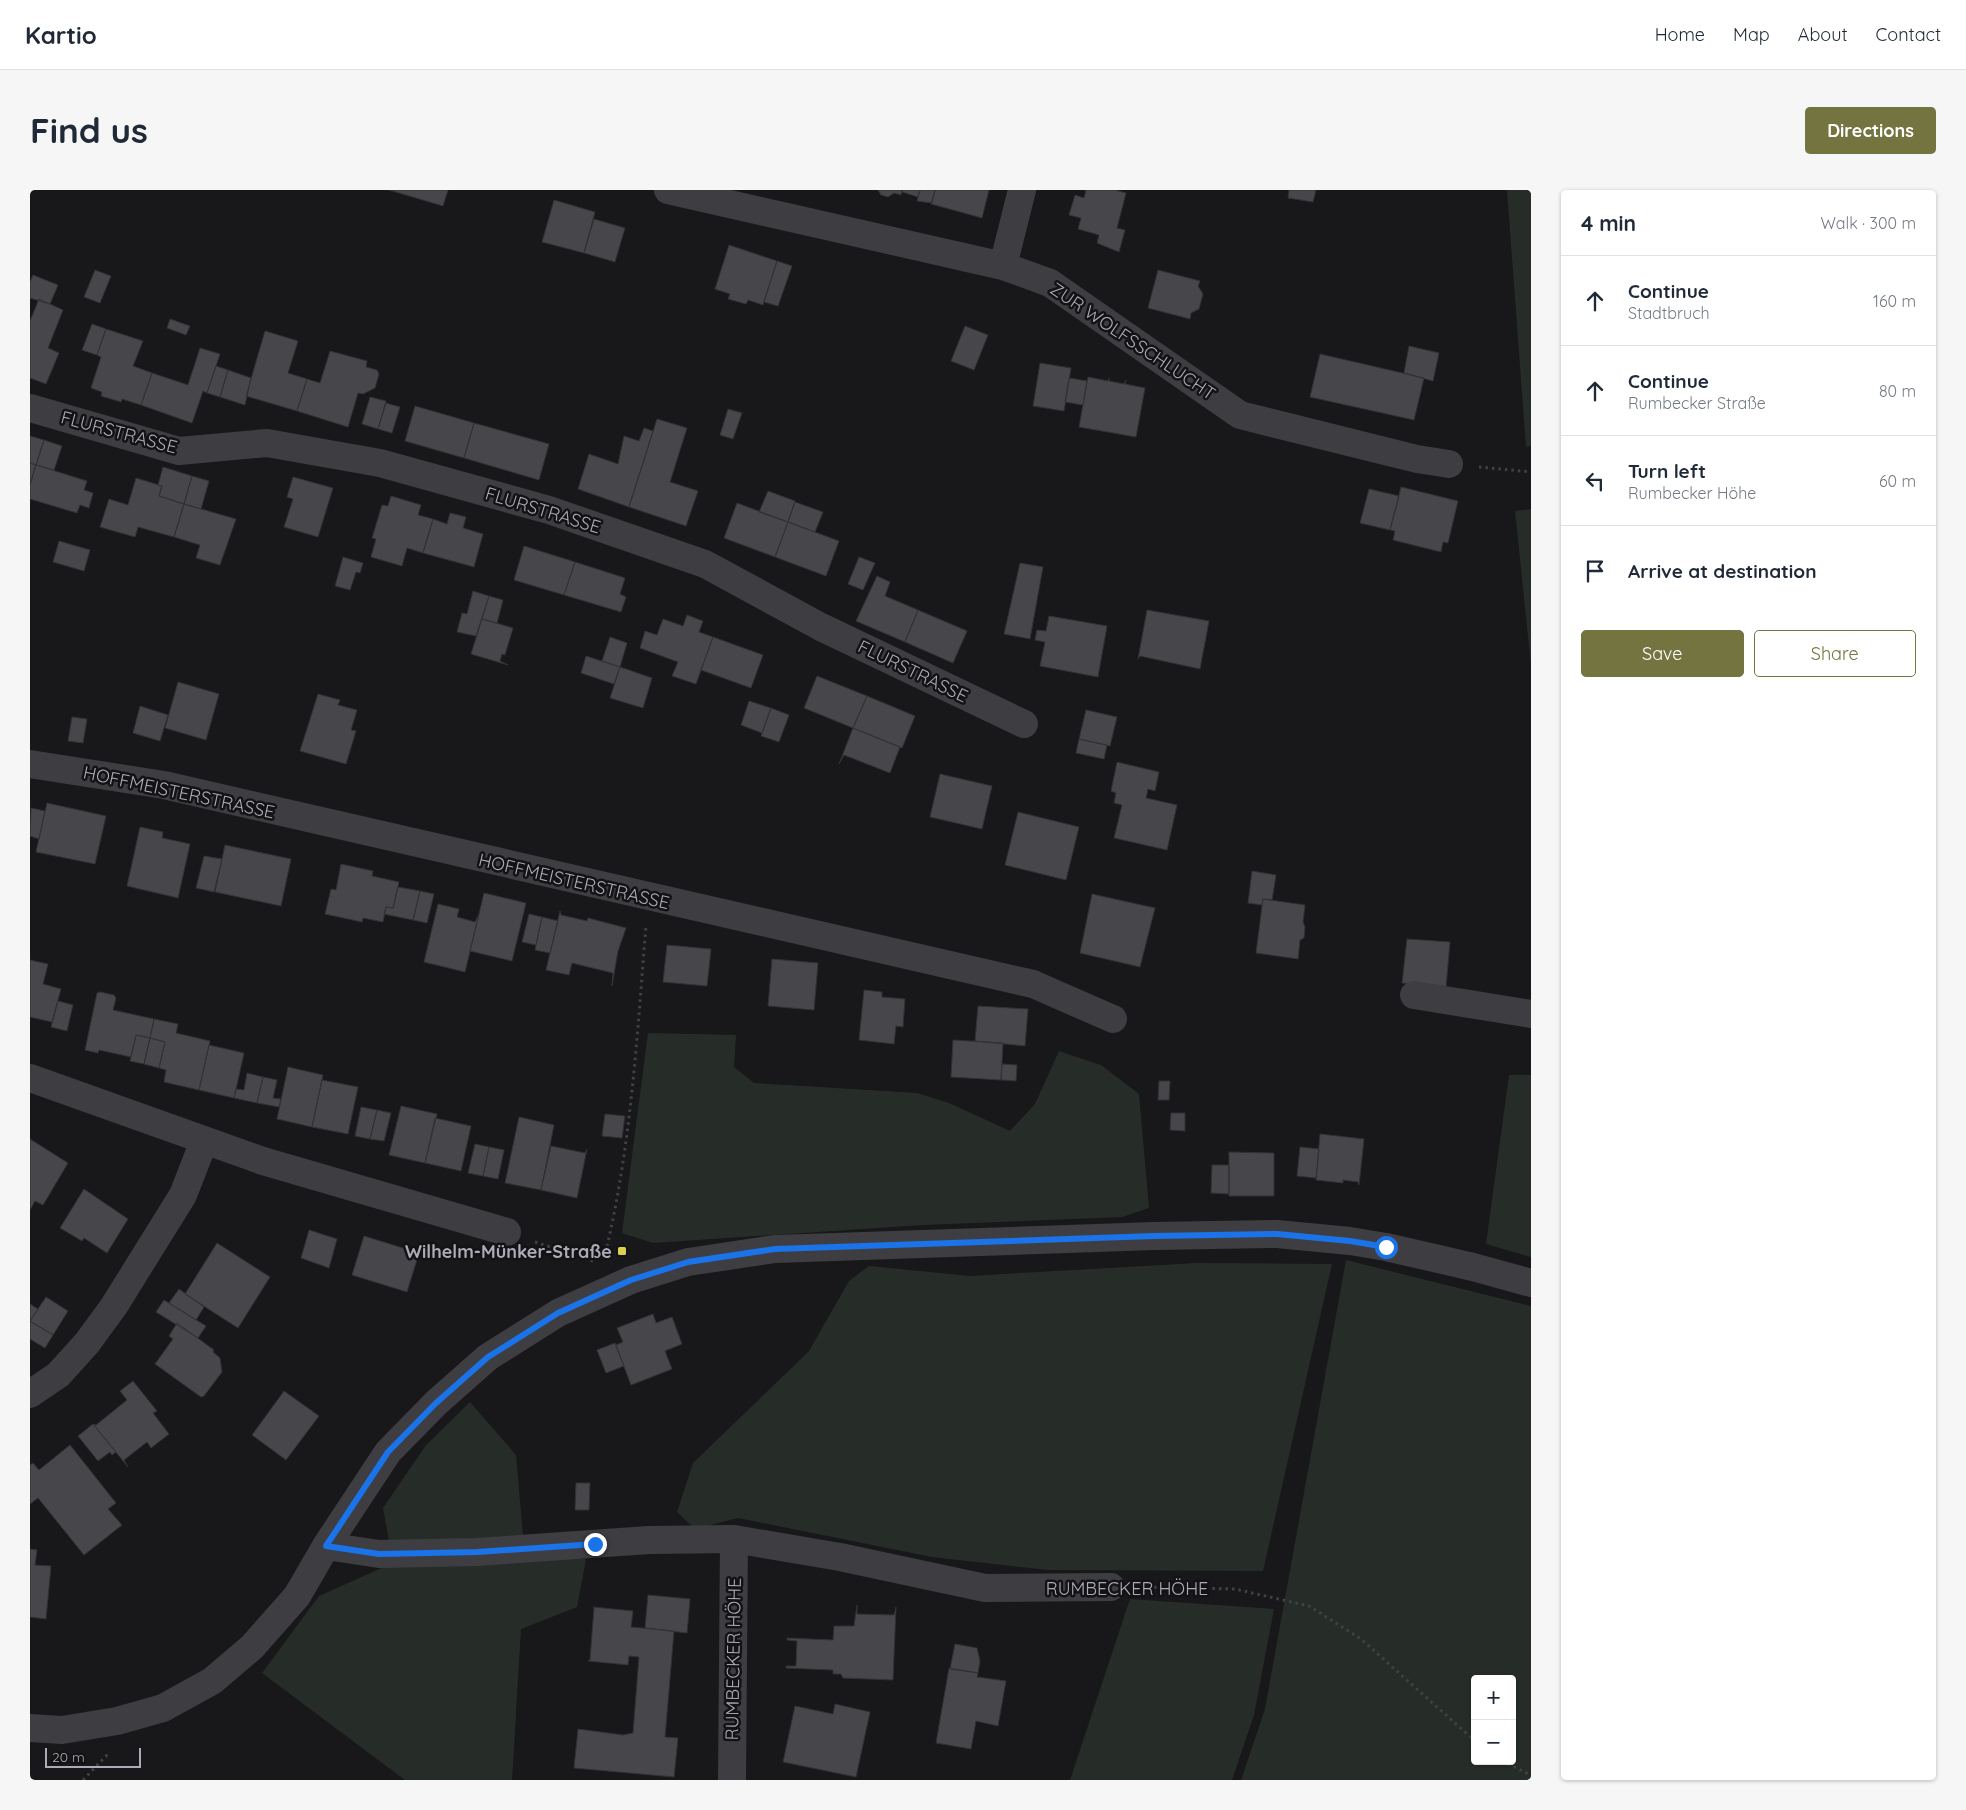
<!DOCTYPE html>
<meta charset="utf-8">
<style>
:root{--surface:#fff;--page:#f6f6f7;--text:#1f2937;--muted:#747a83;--line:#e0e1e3;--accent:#747441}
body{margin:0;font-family:Quicksand,sans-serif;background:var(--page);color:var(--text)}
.controls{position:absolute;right:15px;bottom:15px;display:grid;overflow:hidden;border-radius:5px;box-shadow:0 1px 4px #0004}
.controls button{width:45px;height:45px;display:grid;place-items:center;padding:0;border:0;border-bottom:1px solid var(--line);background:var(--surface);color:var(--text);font:25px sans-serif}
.scale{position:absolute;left:15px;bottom:12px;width:96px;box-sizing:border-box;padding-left:5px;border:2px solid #abacb7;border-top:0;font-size:14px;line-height:18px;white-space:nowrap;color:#abacb7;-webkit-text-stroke:4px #131214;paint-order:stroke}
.stop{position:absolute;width:15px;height:15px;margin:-11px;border:4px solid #1a73e8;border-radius:50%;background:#fff}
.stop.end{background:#1a73e8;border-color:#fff;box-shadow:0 1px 5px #0008}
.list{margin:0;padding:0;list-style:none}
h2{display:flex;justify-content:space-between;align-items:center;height:65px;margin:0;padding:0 20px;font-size:21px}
h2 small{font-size:16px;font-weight:400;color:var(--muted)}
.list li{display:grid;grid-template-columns:32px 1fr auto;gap:15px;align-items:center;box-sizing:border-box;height:90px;padding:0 20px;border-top:1px solid var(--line)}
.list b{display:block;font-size:19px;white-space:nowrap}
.list p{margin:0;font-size:16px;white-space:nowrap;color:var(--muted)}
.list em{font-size:16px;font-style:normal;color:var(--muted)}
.actions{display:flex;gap:10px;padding:15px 20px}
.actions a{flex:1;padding:11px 0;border:1px solid var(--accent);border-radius:5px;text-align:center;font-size:18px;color:var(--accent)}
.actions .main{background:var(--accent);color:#fff}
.icon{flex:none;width:28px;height:28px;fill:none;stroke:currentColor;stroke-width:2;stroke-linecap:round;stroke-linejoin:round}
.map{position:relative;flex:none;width:1501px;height:1590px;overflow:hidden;border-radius:5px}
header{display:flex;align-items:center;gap:30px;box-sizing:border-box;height:70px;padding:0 25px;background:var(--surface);border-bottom:1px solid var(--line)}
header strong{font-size:24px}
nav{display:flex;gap:28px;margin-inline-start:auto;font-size:18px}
.intro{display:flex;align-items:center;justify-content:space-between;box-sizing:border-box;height:120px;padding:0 30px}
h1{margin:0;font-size:35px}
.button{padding:12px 22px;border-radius:5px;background:var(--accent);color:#fff;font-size:18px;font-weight:700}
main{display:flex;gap:30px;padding:0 30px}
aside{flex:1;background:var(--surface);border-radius:5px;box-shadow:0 1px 4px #0004}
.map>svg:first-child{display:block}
.green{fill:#262d29;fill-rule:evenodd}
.building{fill:#47474b;stroke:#323134}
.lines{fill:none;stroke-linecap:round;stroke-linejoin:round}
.path{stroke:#414146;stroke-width:3;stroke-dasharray:2.5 4;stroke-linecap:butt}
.minor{stroke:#3e3e42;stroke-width:28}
.route{stroke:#1a73e8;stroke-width:6}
.poi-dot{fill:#dbd04d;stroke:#131214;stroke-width:2}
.labels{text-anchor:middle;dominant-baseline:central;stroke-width:5;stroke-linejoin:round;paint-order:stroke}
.street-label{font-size:18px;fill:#abacb7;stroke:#131214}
.poi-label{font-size:18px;font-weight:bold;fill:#abacb7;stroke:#131214;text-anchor:end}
</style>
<header>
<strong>Kartio</strong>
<nav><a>Home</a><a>Map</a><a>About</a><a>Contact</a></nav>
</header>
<div class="intro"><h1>Find us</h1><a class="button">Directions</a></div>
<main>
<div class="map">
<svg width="1501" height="1590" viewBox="0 0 1501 1590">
<rect width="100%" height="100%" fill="#181719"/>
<path class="green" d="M 1477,0 L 1501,0 L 1501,256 L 1496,257 Z
M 1501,319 L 1501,475 L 1485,321 Z
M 618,843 L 706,845 L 704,877 L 724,893 L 887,903 L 919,913 L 980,941 L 1005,914 L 1029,861 L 1071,875 L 1109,904 L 1119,1018 L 1092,1027 L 893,1035 L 623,1053 L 592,1043 Z
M 1479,885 L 1501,885 L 1501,1067 L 1456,1054 Z
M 1316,1070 L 1501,1116 L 1501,1590 L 1211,1590 L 1235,1519 ZM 1445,1489 L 1482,1489 L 1482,1571 L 1445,1571 Z
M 1166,1073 L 1302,1074 L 1233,1381 L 1018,1380 L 902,1367 L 708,1328 L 665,1339 L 647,1322 L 663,1273 L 779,1161 L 819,1091 L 839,1076 L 940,1086 Z
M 440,1212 L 486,1265 L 495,1369 L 556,1369 L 547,1417 L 491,1439 L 482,1590 L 375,1590 L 232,1483 L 289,1406 L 363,1373 L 353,1318 L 396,1255 Z
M 1100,1409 L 1244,1419 L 1224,1525 L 1202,1590 L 1040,1590 Z"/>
<path class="building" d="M 359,0 L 418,0 L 413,16 Z
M 848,0 L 872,0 L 871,5 L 864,3 L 858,7 L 851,5 Z
M 872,0 L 890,0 L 888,7 L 872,2 Z
M 890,0 L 905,0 L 902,13 L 887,11 Z
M 905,0 L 959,0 L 952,28 L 901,14 Z
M 1056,0 L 1085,0 L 1096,3 L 1087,38 L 1095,40 L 1089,62 L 1067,53 L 1069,45 L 1048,39 L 1051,28 L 1039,25 L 1045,5 L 1054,8 Z
M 1259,0 L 1286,0 L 1283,12 L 1258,8 Z
M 524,10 L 565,22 L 554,63 L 512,52 Z
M 564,29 L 595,38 L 585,72 L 554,63 Z
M 699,55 L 747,71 L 733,115 L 718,110 L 716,114 L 698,109 L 700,104 L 685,99 Z
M 747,71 L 762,76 L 748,116 L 734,112 Z
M 65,80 L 81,86 L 70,113 L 54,107 Z
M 1128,80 L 1170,91 L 1168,96 L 1173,104 L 1169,119 L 1161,123 L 1160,129 L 1118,118 Z
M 3,85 L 28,95 L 20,114 L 0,108 L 0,92 Z
M 9,109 L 33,120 L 18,158 L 29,163 L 16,194 L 0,188 L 0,131 Z
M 140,129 L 160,136 L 156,145 L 137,138 Z
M 62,134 L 76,139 L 67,165 L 52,160 Z
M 935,136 L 958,145 L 944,180 L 921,171 Z
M 76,139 L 113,151 L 103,176 L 122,183 L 111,215 L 92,209 L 91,212 L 71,206 L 72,202 L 61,198 L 71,167 L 67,165 Z
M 235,141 L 268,151 L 258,183 L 277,189 L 267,221 L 216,206 Z
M 1379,156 L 1409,163 L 1403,191 L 1374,183 Z
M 170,158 L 190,164 L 177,203 L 173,201 L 162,233 L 111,215 L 122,183 L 158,195 Z
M 300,161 L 337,171 L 336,177 L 347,180 L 349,184 L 345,198 L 333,204 L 328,203 L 318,237 L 267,221 L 277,189 L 290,193 Z
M 1290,164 L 1394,188 L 1384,230 L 1280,207 Z
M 1010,173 L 1041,178 L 1034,221 L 1003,216 Z
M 186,176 L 198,180 L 190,207 L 177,203 Z
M 198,180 L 221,188 L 215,215 L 190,207 Z
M 1058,187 L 1078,191 L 1079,188 L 1079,191 L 1094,194 L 1096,190 L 1095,194 L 1115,198 L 1106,247 L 1049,237 Z
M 1039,188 L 1057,191 L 1053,215 L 1035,212 Z
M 340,207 L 356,211 L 348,239 L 332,234 Z
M 356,213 L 370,217 L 362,243 L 348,239 Z
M 385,216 L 444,233 L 434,268 L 375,251 Z
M 698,219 L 712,223 L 703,249 L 690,245 Z
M 627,229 L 657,238 L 640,292 L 668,301 L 656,336 L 599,317 Z
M 444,233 L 519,254 L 509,290 L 434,268 Z
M 614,238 L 623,241 L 599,317 L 548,299 L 559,264 L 588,274 L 594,246 L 609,251 Z
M 0,246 L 14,250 L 6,275 L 0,273 Z
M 14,250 L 32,256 L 24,280 L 6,275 Z
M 0,273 L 6,275 L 0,295 Z
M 6,275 L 57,291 L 54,300 L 63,303 L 59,318 L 50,315 L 47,323 L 0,309 L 0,295 Z
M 133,277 L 162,286 L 154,314 L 129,306 L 132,296 L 128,295 Z
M 162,286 L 179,291 L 171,319 L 154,314 Z
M 263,287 L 303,298 L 288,347 L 254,337 L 263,309 L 257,307 Z
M 106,288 L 132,296 L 129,306 L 154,314 L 144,347 L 108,337 L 105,347 L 70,337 L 79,309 L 98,315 Z
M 1371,297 L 1428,311 L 1418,353 L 1413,352 L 1411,362 L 1363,350 L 1365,341 L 1360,340 Z
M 1339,299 L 1369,306 L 1360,340 L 1330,333 Z
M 738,301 L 765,311 L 758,332 L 729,322 Z
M 361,306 L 391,315 L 388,325 L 403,329 L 393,363 L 377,358 L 372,376 L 341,367 L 346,349 L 342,348 L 352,315 L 358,316 Z
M 765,312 L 793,322 L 785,342 L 758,332 Z
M 707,313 L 758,332 L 745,367 L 694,348 Z
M 154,314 L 206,329 L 190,375 L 166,368 L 170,355 L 144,347 Z
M 420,323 L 436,327 L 433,338 L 453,344 L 444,377 L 393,363 L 403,329 L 417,334 Z
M 758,332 L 809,351 L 796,386 L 745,367 Z
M 29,351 L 60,360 L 54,381 L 23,372 Z
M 494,356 L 545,372 L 534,405 L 484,390 Z
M 313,367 L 333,373 L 330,383 L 326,382 L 320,400 L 305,396 Z
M 829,367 L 845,373 L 833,400 L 818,394 Z
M 545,372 L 595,388 L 590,404 L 596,407 L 591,422 L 534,405 Z
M 990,373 L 1013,377 L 1000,449 L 974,444 Z
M 847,386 L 860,392 L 855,406 L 888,420 L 875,452 L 826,431 Z
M 443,401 L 459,406 L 446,446 L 427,442 L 432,423 L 437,424 Z
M 459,406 L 473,410 L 467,433 L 452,429 Z
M 888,420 L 937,441 L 923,473 L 875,452 Z
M 1117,420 L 1179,431 L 1170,479 L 1110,466 L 1108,469 Z
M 657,425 L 673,431 L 669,442 L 683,447 L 666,494 L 642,486 L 648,472 L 610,458 L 615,441 L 627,445 L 633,429 L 653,436 Z
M 1019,426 L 1077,436 L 1068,487 L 1010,476 L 1015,452 L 1005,450 L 1007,440 L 1016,441 Z
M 452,429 L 483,438 L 475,465 L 472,464 L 470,471 L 478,475 L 441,464 Z
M 580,447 L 597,453 L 590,477 L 572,471 Z
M 683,447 L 733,465 L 721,498 L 671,480 Z
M 556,466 L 590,477 L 584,494 L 551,483 Z
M 590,477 L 622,488 L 613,518 L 580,508 Z
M 787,486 L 837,506 L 823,538 L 774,518 Z
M 148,492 L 189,504 L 176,550 L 135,538 Z
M 288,504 L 310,510 L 308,515 L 327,520 L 321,540 L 326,541 L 316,574 L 270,561 Z
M 837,506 L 885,526 L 872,558 L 823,538 Z
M 719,511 L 741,518 L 732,543 L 711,535 Z
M 110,516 L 138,525 L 130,551 L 103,543 Z
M 741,518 L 759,525 L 749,552 L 731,546 Z
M 1056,520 L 1087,527 L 1080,556 L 1049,549 Z
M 42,527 L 57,529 L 53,553 L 38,551 Z
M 823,538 L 870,557 L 860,583 L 814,565 L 809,574 Z
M 1049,549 L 1077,555 L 1074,569 L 1046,563 Z
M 1087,572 L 1129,582 L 1125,601 L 1118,599 L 1116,608 L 1147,615 L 1137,660 L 1084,648 L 1092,615 L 1084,613 L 1086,603 L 1081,601 Z
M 910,584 L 962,596 L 952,639 L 900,627 Z
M 17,613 L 76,626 L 65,674 L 6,662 Z
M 1,618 L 15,621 L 9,649 L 0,646 Z
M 988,622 L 1049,637 L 1036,690 L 975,675 Z
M 110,637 L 133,642 L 132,648 L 160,654 L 148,708 L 97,696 Z
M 195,655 L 261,669 L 251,716 L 185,702 Z
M 174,666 L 192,669 L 184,702 L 166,698 Z
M 311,674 L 343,681 L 342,686 L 369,692 L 363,718 L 356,717 L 353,732 L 333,728 L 332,732 L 295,724 L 301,699 L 306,700 Z
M 1222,681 L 1246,685 L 1242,710 L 1233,709 L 1232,715 L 1218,713 Z
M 368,697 L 390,701 L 383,730 L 354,724 L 356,717 L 363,718 Z
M 390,701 L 404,704 L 397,733 L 383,730 Z
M 454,703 L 496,713 L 482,771 L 440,761 Z
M 1062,704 L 1125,718 L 1110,777 L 1050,763 Z
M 1233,709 L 1275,715 L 1273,732 L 1275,737 L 1274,748 L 1270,750 L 1268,769 L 1226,763 Z
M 408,714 L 429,719 L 427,727 L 445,732 L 449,724 L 435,782 L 394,772 Z
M 530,721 L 531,725 L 557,731 L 558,728 L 596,738 L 588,761 L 582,796 L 583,783 L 542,773 L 539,785 L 516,780 Z
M 499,724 L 512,727 L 506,755 L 492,752 Z
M 512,727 L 528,731 L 520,763 L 505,760 Z
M 1377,749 L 1420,752 L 1416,797 L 1372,793 Z
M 637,755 L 681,759 L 677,796 L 633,792 Z
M 742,769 L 788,773 L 784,820 L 738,816 Z
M 0,770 L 18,774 L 13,794 L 31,799 L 22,832 L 0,827 Z
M 834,800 L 852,802 L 852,807 L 875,809 L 873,837 L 866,836 L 864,854 L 829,850 Z
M 70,802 L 84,805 L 86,808 L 83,820 L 124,829 L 120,848 L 106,845 L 101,867 L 69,860 L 68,863 L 55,860 L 67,803 Z
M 28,811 L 43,815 L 37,841 L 21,837 Z
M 948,816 L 998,819 L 995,856 L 945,851 Z
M 124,829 L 148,834 L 146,843 L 180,851 L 169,900 L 134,892 L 136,880 L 129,878 L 135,852 L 120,848 Z
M 106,845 L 120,848 L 114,874 L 100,871 Z
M 120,848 L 135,852 L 129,878 L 114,874 Z
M 923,850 L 973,853 L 971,890 L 921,887 Z
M 179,855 L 214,863 L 204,908 L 169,900 Z
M 972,874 L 987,875 L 986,891 L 971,890 Z
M 258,877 L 293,885 L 282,937 L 247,929 Z
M 217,883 L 233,887 L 227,913 L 204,908 L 206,899 L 214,900 Z
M 233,887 L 247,890 L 243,908 L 251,909 L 249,917 L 227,913 Z
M 292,890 L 328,897 L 318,944 L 282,937 Z
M 1129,891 L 1140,891 L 1139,910 L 1128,910 Z
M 371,916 L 407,924 L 395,973 L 359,965 Z
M 331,917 L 347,920 L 340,949 L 325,946 Z
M 347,920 L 361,923 L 354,951 L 340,949 Z
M 1141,923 L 1155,923 L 1155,941 L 1140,940 Z
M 575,924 L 595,926 L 592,948 L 572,946 Z
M 489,927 L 524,935 L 511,1000 L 475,993 Z
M 405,928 L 441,936 L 431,981 L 395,973 Z
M 1290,944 L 1334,949 L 1329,995 L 1328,992 L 1313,990 L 1313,993 L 1286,990 Z
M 0,949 L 38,973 L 13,1015 L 5,1011 L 0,1020 Z
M 445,954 L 459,957 L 453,986 L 438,983 Z
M 521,956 L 555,963 L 557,959 L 547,1008 L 511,1000 Z
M 459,957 L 474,960 L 468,989 L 453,986 Z
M 1270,957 L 1289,959 L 1286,988 L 1267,986 Z
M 1199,962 L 1244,963 L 1244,1006 L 1199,1006 Z
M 1182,975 L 1199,975 L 1199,1004 L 1181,1003 Z
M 54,999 L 98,1029 L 77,1063 L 54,1048 L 52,1051 L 30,1038 Z
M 279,1040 L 307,1049 L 299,1078 L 271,1068 Z
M 334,1046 L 389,1063 L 377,1102 L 322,1085 Z
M 187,1053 L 240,1087 L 208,1138 L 155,1104 Z
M 149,1099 L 174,1117 L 166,1130 L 139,1113 Z
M 16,1107 L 38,1121 L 23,1145 L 0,1131 Z
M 134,1110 L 176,1136 L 168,1148 L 126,1122 Z
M 0,1114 L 8,1119 L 0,1131 Z
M 623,1124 L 626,1133 L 642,1127 L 652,1154 L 635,1161 L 642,1179 L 601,1195 L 585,1153 L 586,1155 L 593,1152 L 587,1138 Z
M 0,1131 L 23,1145 L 15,1158 L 0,1149 Z
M 147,1133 L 184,1160 L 183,1162 L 190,1168 L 192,1182 L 174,1206 L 171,1207 L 125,1174 L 143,1149 L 139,1146 Z
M 585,1153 L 594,1176 L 576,1183 L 567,1160 Z
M 103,1191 L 127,1221 L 123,1223 L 139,1244 L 121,1258 L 117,1252 L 94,1270 L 98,1277 L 63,1234 L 66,1235 L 97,1210 L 90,1201 Z
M 254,1201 L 289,1226 L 256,1270 L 222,1245 Z
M 63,1234 L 86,1262 L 82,1265 L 80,1262 L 68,1271 L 48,1246 Z
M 40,1255 L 86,1313 L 78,1319 L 92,1335 L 54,1365 L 8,1308 L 0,1314 L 0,1275 L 3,1273 L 9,1280 Z
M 546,1293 L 560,1293 L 559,1320 L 545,1320 Z
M 0,1359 L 7,1360 L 5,1375 L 21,1376 L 16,1429 L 0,1427 Z
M 618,1405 L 660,1409 L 657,1443 L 615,1438 Z
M 827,1415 L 827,1424 L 864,1425 L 866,1417 L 863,1490 L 813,1488 L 811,1484 L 803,1484 L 803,1480 L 756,1478 L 756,1476 L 766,1476 L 767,1451 L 757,1450 L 757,1448 L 803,1450 L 804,1436 L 824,1436 Z
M 563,1417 L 603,1421 L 601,1437 L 644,1441 L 635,1547 L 648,1548 L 644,1587 L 544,1578 L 548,1539 L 593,1545 L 603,1543 L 609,1467 L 599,1466 L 598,1475 L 558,1471 L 560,1470 L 564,1418 Z
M 925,1454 L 947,1458 L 950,1471 L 948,1483 L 920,1479 Z
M 919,1478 L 948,1483 L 947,1487 L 976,1491 L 968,1536 L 946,1531 L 941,1559 L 906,1553 Z
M 805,1514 L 840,1522 L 826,1587 L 753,1572 L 765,1516 L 803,1524 Z"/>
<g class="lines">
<path class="path" d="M 1449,277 L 1501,282
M 505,1052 L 566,1072
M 574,1069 C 601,960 607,847 616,735
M 1111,1397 L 1205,1399 L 1279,1416 L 1331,1449 L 1445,1551
M 1472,1571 L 1501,1585
M 53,1590 L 79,1563"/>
<path class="minor" d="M 638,0 L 973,76 L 1020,93 L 1210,225 L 1387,269 L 1419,274
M 973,76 L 992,0
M 0,218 L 149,261 L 237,253 L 350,273 L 519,320 L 675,374 L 791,437 L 994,534
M 0,574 L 134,595 L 1003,794 L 1083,829
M 1384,805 L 1501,824
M 0,888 L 233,971 L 477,1042
M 0,1204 L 28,1185 L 57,1153 L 84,1116 L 153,1005 L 174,951
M 296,1356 L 349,1364 L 447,1362 L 619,1350 L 704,1349 L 810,1367 L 955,1398 L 1081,1397
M 0,1538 L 32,1540 L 87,1531 L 133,1518 L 182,1491 L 222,1457 L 267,1406 L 296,1356 L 358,1262 L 406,1213 L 458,1167 L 528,1123 L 601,1090 L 658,1072 L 745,1059 L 1124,1046 L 1247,1044 L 1320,1051 L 1356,1057 L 1443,1077 L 1501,1093
M 702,1590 L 704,1349"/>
</g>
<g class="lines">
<path class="route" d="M 565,1354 L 447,1362 L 349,1364 L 296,1356 L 358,1262 L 406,1213 L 458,1167 L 528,1123 L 601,1090 L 658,1072 L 745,1059 L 1124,1046 L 1247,1044 L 1320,1051 L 1356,1057"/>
</g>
<rect class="poi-dot" x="587" y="1056" width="10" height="10" rx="2.5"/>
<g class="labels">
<g class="street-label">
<text transform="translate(1103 151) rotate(34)">ZUR WOLFSSCHLUCHT</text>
<text transform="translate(89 242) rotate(15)">FLURSTRASSE</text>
<text transform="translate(513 320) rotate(17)">FLURSTRASSE</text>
<text transform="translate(883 481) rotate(26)">FLURSTRASSE</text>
<text transform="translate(149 602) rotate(12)">HOFFMEISTERSTRASSE</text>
<text transform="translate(544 691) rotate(13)">HOFFMEISTERSTRASSE</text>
<text x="1097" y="1398">RUMBECKER HÖHE</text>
<text transform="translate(703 1469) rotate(-89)">RUMBECKER HÖHE</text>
</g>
<g class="poi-label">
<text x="582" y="1061">Wilhelm-Münker-Straße</text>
</g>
</g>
</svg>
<div class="controls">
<button>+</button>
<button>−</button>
</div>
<div class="scale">20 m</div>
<div class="stop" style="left:1356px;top:1057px"></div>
<div class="stop end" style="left:565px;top:1354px"></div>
</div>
<aside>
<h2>4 min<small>Walk · 300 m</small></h2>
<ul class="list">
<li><svg class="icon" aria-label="ahead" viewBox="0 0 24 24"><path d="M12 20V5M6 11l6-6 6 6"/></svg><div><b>Continue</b><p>Stadtbruch</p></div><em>160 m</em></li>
<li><svg class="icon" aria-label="ahead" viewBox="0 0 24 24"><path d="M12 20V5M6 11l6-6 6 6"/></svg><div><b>Continue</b><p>Rumbecker Straße</p></div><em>80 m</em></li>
<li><svg class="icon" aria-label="left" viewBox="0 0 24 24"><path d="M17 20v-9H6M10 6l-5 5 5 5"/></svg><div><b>Turn left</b><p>Rumbecker Höhe</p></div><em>60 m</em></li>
<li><svg class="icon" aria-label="arrive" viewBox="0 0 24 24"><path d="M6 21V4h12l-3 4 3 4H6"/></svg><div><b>Arrive at destination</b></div></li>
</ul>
<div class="actions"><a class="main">Save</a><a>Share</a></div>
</aside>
</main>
